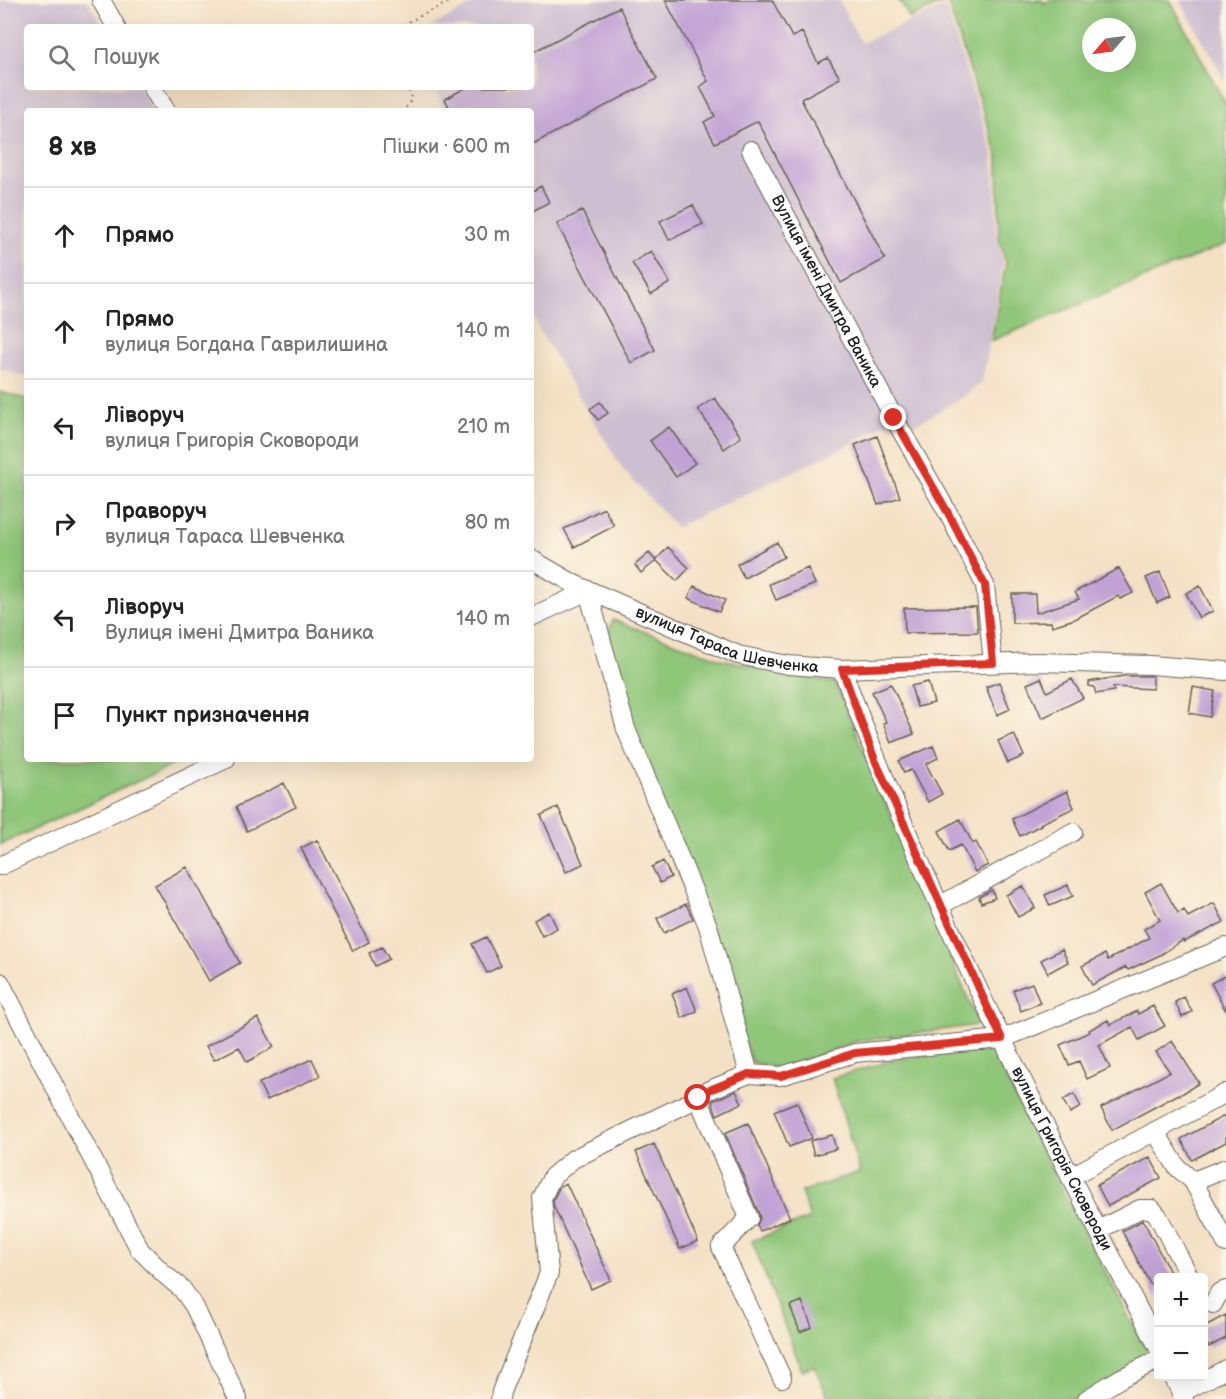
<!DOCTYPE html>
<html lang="uk">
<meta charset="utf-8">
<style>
:root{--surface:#fff;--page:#f6f6f6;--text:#222;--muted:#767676;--line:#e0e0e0}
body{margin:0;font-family:"Balsamiq Sans",sans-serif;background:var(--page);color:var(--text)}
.controls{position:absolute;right:18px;bottom:18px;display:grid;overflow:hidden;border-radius:6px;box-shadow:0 6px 24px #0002}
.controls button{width:54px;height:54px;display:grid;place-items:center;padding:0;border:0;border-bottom:2px solid var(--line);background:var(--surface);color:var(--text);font:30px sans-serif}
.compass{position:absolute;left:1082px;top:18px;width:54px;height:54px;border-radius:50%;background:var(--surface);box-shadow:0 6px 24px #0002;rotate:242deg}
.stop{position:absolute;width:18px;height:18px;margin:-14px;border:4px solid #d93025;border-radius:50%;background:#fff}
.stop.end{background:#d93025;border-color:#fff;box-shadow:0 2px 6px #0008}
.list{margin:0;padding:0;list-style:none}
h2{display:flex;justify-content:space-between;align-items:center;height:78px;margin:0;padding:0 24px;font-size:26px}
h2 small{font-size:20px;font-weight:400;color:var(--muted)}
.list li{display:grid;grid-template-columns:39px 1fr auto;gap:18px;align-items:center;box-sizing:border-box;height:96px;padding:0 24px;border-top:2px solid var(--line)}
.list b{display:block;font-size:22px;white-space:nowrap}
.list p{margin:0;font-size:20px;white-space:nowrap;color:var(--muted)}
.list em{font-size:20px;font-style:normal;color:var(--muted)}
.icon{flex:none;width:33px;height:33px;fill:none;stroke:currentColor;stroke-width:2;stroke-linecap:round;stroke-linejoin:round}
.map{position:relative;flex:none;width:1226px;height:1399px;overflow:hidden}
.search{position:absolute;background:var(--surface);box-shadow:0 6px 24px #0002;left:24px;top:24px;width:510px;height:66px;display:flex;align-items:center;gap:15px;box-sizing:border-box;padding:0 21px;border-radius:6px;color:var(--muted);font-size:22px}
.panel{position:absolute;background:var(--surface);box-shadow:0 6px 24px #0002;left:24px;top:108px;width:510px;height:654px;border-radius:6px}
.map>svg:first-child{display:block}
.industrial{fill:#cebed1}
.green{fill:#8fc679;stroke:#56714a;stroke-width:1.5;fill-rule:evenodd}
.building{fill:#c1a2d5}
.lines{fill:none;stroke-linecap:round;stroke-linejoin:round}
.minor-casing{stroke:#686157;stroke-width:20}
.path{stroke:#686157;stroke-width:2;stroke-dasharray:1.5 4.5;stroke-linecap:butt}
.minor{stroke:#fff;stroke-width:18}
.route{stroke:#d93025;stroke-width:8}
.labels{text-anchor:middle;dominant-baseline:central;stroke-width:5;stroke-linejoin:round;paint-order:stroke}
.street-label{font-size:16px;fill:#1c1c1c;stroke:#fcf5e5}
</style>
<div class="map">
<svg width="1226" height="1399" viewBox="0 0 1226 1399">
<rect width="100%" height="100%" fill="#fcf5e5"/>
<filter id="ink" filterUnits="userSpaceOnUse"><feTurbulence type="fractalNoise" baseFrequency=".0167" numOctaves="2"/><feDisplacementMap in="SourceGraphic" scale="12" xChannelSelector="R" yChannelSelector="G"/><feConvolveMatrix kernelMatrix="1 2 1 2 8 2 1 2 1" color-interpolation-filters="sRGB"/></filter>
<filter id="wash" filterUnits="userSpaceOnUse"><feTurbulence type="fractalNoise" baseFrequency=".008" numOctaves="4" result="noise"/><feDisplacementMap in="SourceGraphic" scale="24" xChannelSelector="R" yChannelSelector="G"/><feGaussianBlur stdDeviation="1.35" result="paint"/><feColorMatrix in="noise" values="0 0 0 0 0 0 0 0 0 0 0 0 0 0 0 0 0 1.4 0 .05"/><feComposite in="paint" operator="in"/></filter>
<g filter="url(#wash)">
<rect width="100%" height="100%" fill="#f4e1c5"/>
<path class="industrial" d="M 0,0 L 87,0 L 103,27 L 27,27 L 27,87 L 139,87 L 153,111 L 27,111 L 27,377 L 0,369 Z
M 481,0 L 839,0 L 861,43 L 945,6 L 993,154 L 997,241 L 1003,263 L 982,383 L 960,399 L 912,426 L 904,412 L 845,447 L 676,527 L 623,470 L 539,330 L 531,311 L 531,111 L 444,111 L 434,87 L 531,87 L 531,27 L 431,27 Z
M 1180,0 L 1226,0 L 1226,82 Z"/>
<path class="green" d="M 899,0 L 1042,0 L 1044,3 L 1050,0 L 1170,0 L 1226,105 L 1226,244 L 991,341 L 1006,263 L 999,240 L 998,156 L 947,1 L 910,18 ZM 1091,27 L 1127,27 L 1127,63 L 1091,63 Z
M 0,392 L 27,399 L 27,759 L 186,759 L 0,845 Z
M 613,620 L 721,659 L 835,683 L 979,1025 L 857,1041 L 780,1069 L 752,1062 L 644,785 L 607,636 Z
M 988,1044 L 1062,1190 L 1150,1357 L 1082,1399 L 829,1399 L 814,1366 L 802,1370 L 752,1241 L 810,1218 L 801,1192 L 860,1172 L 832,1078 L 898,1059 Z"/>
<g id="blocks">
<path class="building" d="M 665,0 L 772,0 L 792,37 L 802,32 L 818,63 L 828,58 L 840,78 L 801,99 L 885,259 L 841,283 L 758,121 L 715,143 L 704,122 L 715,116 L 700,87 L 708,81 Z
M 619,7 L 657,79 L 531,145 L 531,111 L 451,111 L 445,99 L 467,87 L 531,87 L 531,53 Z
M 541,186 L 549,202 L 531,212 L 531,192 Z
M 693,205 L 703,224 L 669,240 L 660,221 Z
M 582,211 L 655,350 L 631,363 L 557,224 Z
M 651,251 L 670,283 L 651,294 L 632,263 Z
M 715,398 L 741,437 L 724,449 L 698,409 Z
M 600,402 L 608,413 L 598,420 L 590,409 Z
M 669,427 L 695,463 L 676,477 L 650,441 Z
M 877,436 L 900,497 L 878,505 L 855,445 Z
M 604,508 L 614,526 L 574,547 L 564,529 Z
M 777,542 L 784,557 L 744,578 L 737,564 Z
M 668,547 L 689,568 L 677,581 L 656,560 Z
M 649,553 L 656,561 L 641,573 L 635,565 Z
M 808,568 L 815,584 L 776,600 L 769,584 Z
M 1119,568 L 1133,593 L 1120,599 L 1118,596 L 1075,619 L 1052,626 L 1051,622 L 1012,623 L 1012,594 L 1035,594 L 1036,613 L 1079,599 L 1075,592 Z
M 1160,572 L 1170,597 L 1157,603 L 1146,578 Z
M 694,586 L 725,600 L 719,612 L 688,598 Z
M 1200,586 L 1213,611 L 1199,618 L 1186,593 Z
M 976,607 L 978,632 L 905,633 L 904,608 Z
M 1124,676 L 1153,676 L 1153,689 L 1113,687 L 1114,691 L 1096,694 L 1094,687 L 1089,686 L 1089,682 Z
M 1041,678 L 1047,692 L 1072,679 L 1083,698 L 1042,718 L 1027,684 Z
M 928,682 L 934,703 L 917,707 L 911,686 Z
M 999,682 L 1010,709 L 997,715 L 986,687 Z
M 891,684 L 914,734 L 891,743 L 883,723 L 886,722 L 872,692 Z
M 1193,687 L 1215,691 L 1210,717 L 1189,713 Z
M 1014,734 L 1024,756 L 1008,763 L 998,741 Z
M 933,746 L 938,758 L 926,764 L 942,794 L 928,802 L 911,770 L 904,773 L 899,761 Z
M 284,783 L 296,807 L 247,831 L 236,807 Z
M 1067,791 L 1074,808 L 1040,824 L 1041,825 L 1020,836 L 1012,819 Z
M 558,807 L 583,864 L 566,872 L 541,815 Z
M 960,819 L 973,844 L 976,842 L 988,865 L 975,872 L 961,845 L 949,851 L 939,831 Z
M 317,840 L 369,942 L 353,951 L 301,848 Z
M 663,861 L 671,877 L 660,883 L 652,867 Z
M 187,867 L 240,963 L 209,981 L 155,885 Z
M 1161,883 L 1178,913 L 1184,910 L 1188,917 L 1214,903 L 1224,922 L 1184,942 L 1183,940 L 1160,955 L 1128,970 L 1126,967 L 1092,985 L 1082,966 L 1105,954 L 1108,960 L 1149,938 L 1144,929 L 1160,920 L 1145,892 Z
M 1068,885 L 1073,896 L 1050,906 L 1045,895 Z
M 1023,886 L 1035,908 L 1018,917 L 1006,895 Z
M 992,890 L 995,898 L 981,903 L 979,897 Z
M 686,904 L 693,919 L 664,933 L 657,918 Z
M 549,912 L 557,928 L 542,936 L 534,920 Z
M 486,937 L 501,966 L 487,973 L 472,944 Z
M 382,947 L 389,959 L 375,966 L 369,953 Z
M 1062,949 L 1068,962 L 1048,973 L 1041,960 Z
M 1226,975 L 1226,1011 L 1211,983 Z
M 1032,983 L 1040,1003 L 1021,1011 L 1013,990 Z
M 687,987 L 697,1011 L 682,1018 L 672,994 Z
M 1184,997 L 1192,1012 L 1182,1017 L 1175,1002 Z
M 1153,1006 L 1165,1026 L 1139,1040 L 1132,1027 L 1099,1045 L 1110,1068 L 1087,1079 L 1079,1061 L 1069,1065 L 1060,1045 L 1090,1032 L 1089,1030 L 1108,1020 L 1110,1025 L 1137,1011 L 1138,1014 Z
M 258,1018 L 274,1047 L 247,1062 L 239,1047 L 214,1060 L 206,1046 Z
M 1172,1041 L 1199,1083 L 1180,1095 L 1179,1094 L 1112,1130 L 1101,1108 L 1170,1072 L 1156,1052 Z
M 312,1059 L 320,1076 L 267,1100 L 259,1083 Z
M 736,1091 L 742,1103 L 717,1115 L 712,1101 Z
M 1074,1094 L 1081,1107 L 1070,1113 L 1063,1100 Z
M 797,1102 L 812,1138 L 789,1147 L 774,1111 Z
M 1226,1115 L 1226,1142 L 1192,1160 L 1181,1139 Z
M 748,1123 L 790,1218 L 760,1231 L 757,1225 L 760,1219 L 759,1214 L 725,1133 Z
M 832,1135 L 836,1149 L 814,1155 L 810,1141 Z
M 654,1144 L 698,1241 L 680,1249 L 636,1152 Z
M 1150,1157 L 1161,1178 L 1108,1206 L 1097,1185 Z
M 566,1183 L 611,1280 L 591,1289 L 554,1207 L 553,1200 L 560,1186 Z
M 1143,1220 L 1173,1278 L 1158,1278 L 1158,1299 L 1122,1231 Z
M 802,1301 L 812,1327 L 800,1332 L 790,1306 Z
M 1226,1315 L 1226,1338 L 1209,1347 L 1203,1336 L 1203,1327 Z"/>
</g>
</g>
<g filter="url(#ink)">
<use href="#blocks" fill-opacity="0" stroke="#686157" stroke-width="1.5"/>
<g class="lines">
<defs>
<g id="minor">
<path d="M 101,0 L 116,27"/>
<path d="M 152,87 L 166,111"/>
<path id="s1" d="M 751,150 L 894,418 L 948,513 L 985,585 L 993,663"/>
<path id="s2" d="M 531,559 L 574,584 L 738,655 L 788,665 L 842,669 L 1037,662 L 1151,665 L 1226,671"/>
<path d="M 531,617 L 588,591 L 626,729 L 708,926 L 749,1074 L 781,1076 L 855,1053 L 1002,1039 L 1226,947"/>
<path id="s3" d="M 842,669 C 928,903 1044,1126 1158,1347"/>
<path d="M 0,866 L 226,759"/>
<path d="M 941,905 L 1073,832"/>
<path d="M 0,982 L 140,1250 L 164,1274 L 182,1289 L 194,1306 L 238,1399"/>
<path d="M 698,1098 L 749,1218 L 721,1247 L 782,1378"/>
<path d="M 1155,1131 L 1177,1167 L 1193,1181 L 1226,1243"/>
<path d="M 1070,1177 L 1226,1093"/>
<path d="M 1193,1181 L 1226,1168"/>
<path d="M 1098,1230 L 1140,1209 L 1152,1209 L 1158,1216 L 1190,1278"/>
<path d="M 1213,1304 L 1219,1293 L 1226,1290"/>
<path d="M 1173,1376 L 1184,1399"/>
<path d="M 1181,1393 L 1226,1369"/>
<path d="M 500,1399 L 501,1392 L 549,1273 L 542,1198 L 552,1177 L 573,1159 L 698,1098 L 702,1093 L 749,1074"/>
<path d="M 1087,1399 L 1121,1378 L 1158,1360"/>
</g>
</defs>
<use href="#minor" class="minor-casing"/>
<path class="path" d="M 398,27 L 453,0
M 401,111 L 409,105 L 412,95 L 405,87"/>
<use href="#minor" class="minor"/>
</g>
</g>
<g class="lines" filter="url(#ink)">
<path class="route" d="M 698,1098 L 702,1093 L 749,1074 L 781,1076 L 855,1053 L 1002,1039 L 875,760 L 842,669 L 993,663 L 985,585 L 948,513 L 894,418"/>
</g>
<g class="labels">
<g class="street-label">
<text stroke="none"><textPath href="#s1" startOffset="160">Вулиця імені Дмитра Ваника</textPath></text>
<text stroke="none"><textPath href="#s2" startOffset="214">вулиця Тараса Шевченка</textPath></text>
<text stroke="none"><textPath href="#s3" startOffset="537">вулиця Григорія Сковороди</textPath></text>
</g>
</g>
</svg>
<div class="controls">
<button>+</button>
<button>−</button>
</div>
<svg class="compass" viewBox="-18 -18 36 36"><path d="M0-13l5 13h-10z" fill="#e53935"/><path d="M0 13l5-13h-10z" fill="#767676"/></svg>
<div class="stop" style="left:698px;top:1098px"></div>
<div class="stop end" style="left:894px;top:418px"></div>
<div class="search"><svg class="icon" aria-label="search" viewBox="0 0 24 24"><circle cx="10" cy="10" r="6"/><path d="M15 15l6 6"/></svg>Пошук</div>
<section class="panel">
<h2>8 хв<small>Пішки · 600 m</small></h2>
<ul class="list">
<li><svg class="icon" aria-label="ahead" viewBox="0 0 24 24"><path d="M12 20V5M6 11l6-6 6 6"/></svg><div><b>Прямо</b></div><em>30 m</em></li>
<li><svg class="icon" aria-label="ahead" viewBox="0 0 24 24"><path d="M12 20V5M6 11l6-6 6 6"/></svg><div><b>Прямо</b><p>вулиця Богдана Гаврилишина</p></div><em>140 m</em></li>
<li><svg class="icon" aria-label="left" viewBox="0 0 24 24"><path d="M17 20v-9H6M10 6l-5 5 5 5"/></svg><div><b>Ліворуч</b><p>вулиця Григорія Сковороди</p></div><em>210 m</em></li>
<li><svg class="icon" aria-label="right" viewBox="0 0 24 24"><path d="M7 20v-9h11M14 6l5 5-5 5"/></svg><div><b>Праворуч</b><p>вулиця Тараса Шевченка</p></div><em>80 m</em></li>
<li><svg class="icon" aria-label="left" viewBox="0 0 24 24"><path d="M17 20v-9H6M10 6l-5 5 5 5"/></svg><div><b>Ліворуч</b><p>Вулиця імені Дмитра Ваника</p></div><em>140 m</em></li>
<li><svg class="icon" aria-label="arrive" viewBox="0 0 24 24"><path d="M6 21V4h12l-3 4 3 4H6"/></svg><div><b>Пункт призначення</b></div></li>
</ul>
</section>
</div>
